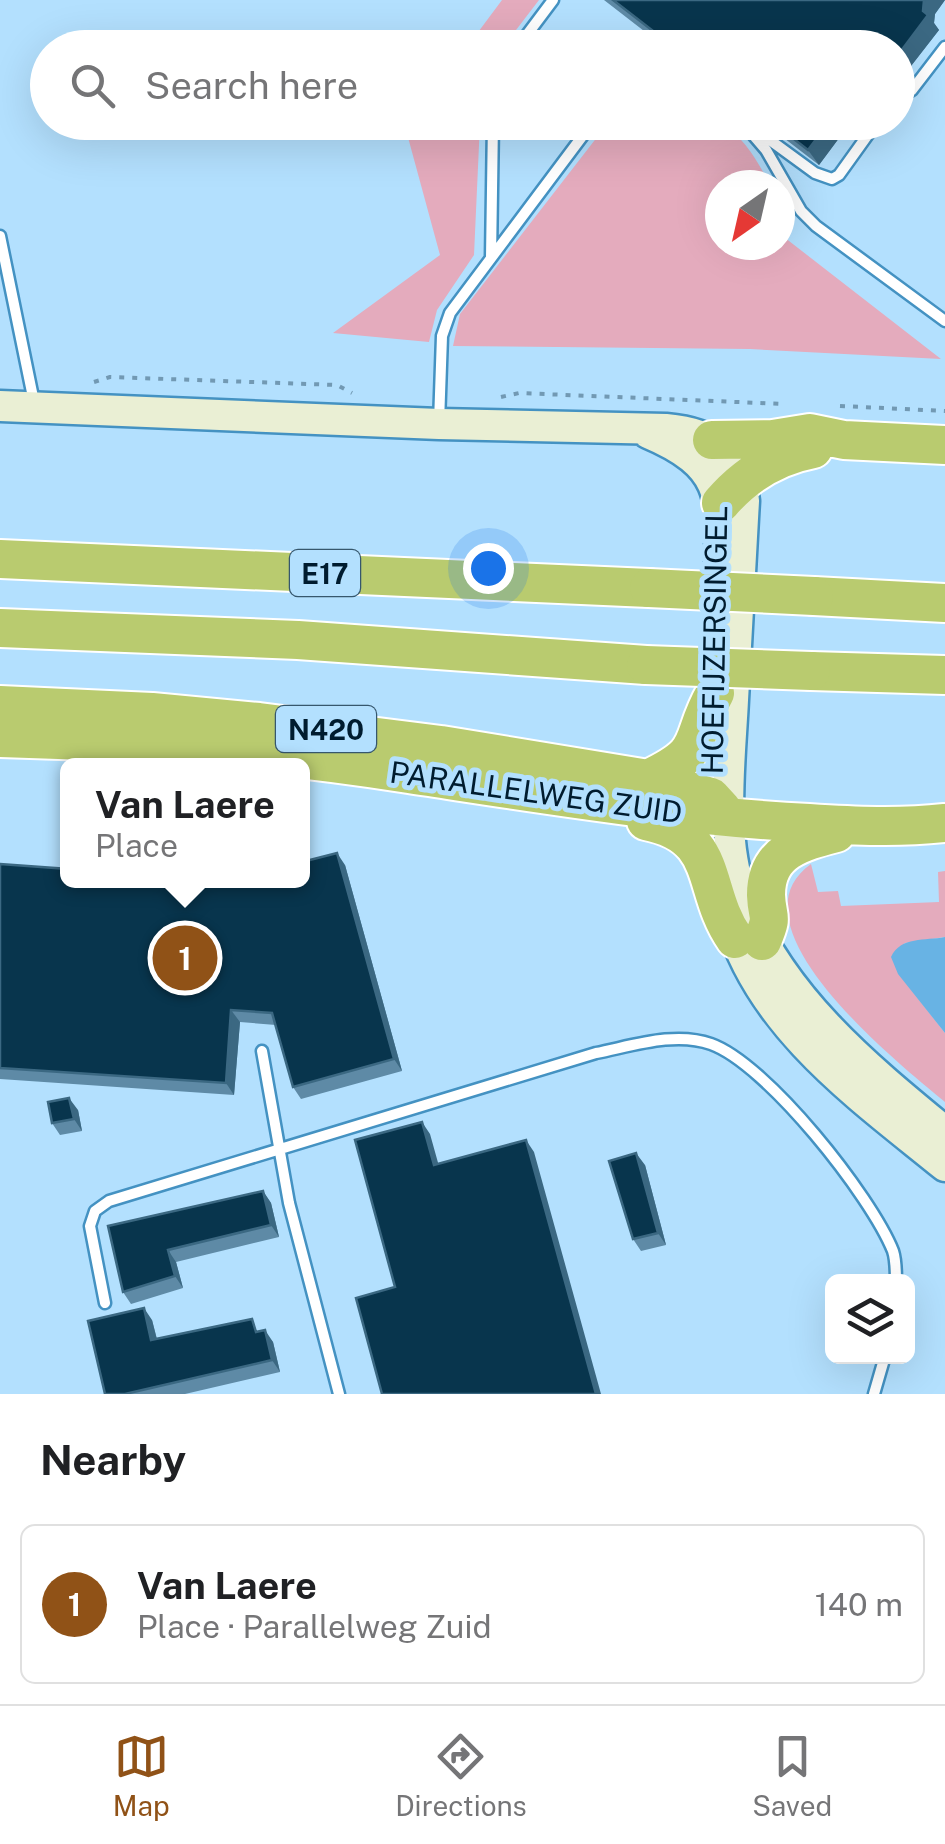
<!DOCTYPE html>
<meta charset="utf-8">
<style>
:root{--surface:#fff;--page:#f6f6f6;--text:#202124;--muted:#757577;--line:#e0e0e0;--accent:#905217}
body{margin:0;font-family:"Public Sans",sans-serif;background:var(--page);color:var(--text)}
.controls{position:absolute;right:30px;bottom:30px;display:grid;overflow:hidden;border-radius:15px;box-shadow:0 10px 40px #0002}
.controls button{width:90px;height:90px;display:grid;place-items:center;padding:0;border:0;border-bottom:2px solid var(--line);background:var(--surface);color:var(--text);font:50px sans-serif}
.compass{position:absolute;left:705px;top:170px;width:90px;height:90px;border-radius:50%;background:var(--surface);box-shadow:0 10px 40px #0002;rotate:214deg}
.you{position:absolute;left:488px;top:568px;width:35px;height:35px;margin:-25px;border:8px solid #fff;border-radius:50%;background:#1a73e8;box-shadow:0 0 0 15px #1a73e833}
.badge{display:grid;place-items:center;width:65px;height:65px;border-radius:50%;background:var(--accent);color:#fff;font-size:32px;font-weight:700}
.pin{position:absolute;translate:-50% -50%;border:5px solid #fff;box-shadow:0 2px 10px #0006}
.popup{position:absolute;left:60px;top:758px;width:250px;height:130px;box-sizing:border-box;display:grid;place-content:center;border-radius:15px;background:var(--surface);filter:drop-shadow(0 2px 8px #0005);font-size:32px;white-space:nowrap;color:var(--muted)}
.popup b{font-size:38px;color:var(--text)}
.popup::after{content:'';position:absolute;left:50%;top:100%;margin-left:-20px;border:20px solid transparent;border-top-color:var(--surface)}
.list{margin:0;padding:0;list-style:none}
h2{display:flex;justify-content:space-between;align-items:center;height:130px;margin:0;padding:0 40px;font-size:42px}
h2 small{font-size:32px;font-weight:400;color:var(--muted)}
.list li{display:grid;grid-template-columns:65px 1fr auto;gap:30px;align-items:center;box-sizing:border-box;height:160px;margin:0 20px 20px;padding:0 20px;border:2px solid var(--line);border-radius:15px}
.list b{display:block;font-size:38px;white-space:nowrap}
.list p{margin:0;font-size:32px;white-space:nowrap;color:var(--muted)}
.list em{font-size:32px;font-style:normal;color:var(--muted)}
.icon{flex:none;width:55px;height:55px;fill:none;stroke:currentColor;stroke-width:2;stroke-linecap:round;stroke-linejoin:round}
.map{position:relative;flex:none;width:945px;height:1394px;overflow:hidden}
.search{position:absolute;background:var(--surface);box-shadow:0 10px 40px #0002;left:30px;right:30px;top:30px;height:110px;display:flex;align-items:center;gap:25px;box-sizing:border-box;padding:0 35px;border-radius:55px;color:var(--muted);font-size:38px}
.sheet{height:310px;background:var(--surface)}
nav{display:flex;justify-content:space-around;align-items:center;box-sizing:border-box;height:140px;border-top:2px solid var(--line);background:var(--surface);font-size:28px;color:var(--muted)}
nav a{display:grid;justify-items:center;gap:5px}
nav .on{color:var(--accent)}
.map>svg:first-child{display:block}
.green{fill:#e4abbd}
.water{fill:#68b3e4}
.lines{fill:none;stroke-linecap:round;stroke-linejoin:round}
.lane-casing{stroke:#4492c2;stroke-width:15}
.secondary-casing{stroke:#4492c2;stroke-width:35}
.highway-casing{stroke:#fff;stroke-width:42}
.path{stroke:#7299b3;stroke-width:4;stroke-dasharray:5 8;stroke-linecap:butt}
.lane{stroke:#fff;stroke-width:10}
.secondary{stroke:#eaefd4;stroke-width:30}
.highway{stroke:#b9cb6f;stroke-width:38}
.highway-bridge-casing{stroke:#fff;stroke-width:42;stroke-linecap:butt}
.highway-bridge{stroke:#b9cb6f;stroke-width:38}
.wall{fill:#5e8aa6}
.shaded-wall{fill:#3b6882}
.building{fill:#08354d;stroke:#3b6882;stroke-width:2.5}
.labels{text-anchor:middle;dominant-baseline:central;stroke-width:10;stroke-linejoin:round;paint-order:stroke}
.shield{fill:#b3e0fe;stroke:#36576d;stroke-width:2.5}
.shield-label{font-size:28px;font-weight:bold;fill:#001c2f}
.street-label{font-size:30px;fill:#001c2f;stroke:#b3e0fe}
</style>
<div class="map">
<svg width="945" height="1394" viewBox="0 0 945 1394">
<rect width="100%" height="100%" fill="#b3e0fe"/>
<path class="green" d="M 502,0 L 539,0 L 503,47 L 467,47 Z
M 412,122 L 480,123 L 474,255 L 437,310 L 429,342 L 333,333 L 440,255 L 406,130 Z
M 721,122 C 744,138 758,161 770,185 L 720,185 L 720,245 L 780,245 L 780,234 L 941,359 L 750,349 L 453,346 L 460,314 L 608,123 Z
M 811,864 L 818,892 L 838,891 L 841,906 L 939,902 L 938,872 L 945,871 L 945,937 L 905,943 L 892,957 L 899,974 L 945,1033 L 945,1102 C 898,1063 725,925 811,864 Z"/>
<path class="water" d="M 945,937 L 945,1033 L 898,974 L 891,957 C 901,936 925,941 945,937 Z"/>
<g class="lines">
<defs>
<path id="lane" d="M 517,48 L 553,0
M 898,99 L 912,90 L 945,47
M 742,122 L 766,150 L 801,211 L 816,226 L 945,321
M 748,124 L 815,173 L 832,179 L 839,175 L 877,122
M 0,236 L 34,402
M 491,258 L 493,122
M 439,423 L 442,336 L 450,313 L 593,122
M 262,1051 L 289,1203 L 339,1394
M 105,1303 L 90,1226 L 95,1211 L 109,1201 L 596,1053 C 632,1046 675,1031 711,1044 C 767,1064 871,1196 893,1251 C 896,1260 896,1272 896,1282
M 874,1394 L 885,1356"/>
<path id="secondary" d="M 0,406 L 439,424 L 666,429 C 713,433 739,452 744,501 C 740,567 737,633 733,700 C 730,762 720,837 742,897 C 779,996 866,1067 945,1132
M 648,433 C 728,467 722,499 719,576
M 730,920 C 761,1028 863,1099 945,1166"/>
<path id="highway" d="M 712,440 L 773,439 L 810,433 L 844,440 L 945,445
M 721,503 C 746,474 775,456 813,449
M 0,559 L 649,588
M 814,596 L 945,603
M 0,628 L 298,640 L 646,665
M 811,671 L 945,675
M 0,705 L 152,712 L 259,722 L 441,745 L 648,779 L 711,797 L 722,809
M 0,738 C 137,741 273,753 409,774 C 542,794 674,816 809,823 C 855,826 899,828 945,823
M 648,779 C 709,750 687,742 715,693
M 646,821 C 722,836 700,889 735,939
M 762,941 C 774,913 767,921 766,895 C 766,851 801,842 836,833"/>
</defs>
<use href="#lane" class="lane-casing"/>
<use href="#secondary" class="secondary-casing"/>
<use href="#highway" class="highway-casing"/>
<path class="path" d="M 94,382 L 110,377 L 337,385 L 352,393
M 501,397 L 519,393 L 785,404
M 840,406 L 945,411"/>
<use href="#lane" class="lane"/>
<use href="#secondary" class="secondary"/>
<use href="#highway" class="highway"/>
<defs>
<path id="highway-bridge" d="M 649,588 L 814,596
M 646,665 L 811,671"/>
</defs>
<use href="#highway-bridge" class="highway-bridge-casing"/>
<use href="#highway-bridge" class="highway-bridge"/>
</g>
<path class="wall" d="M 604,0 L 945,0 L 935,14 L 934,23 L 939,30 L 911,66 L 906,61 L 898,65 L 898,48 L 666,48 Z
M 763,122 L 851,122 L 819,165 Z
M 0,864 L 68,880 L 302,880 L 345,865 L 402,1071 L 301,1099 L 293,1087 L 276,1025 L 240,1022 L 234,1095 L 0,1079 Z
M 78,1110 L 82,1131 L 60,1135 L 52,1123 Z
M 645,1165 L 666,1245 L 641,1251 L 633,1239 Z
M 263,1191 L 271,1203 L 279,1237 L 176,1262 L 183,1288 L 131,1304 L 123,1292 L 108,1226 Z
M 152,1320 L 157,1339 L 261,1331 L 273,1342 L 280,1372 L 185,1394 L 105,1394 Z"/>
<path class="shaded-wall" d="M 924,0 L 945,0 L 935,14 L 934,23 L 939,30 L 911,66 L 901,51 L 923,11 Z
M 829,122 L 851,122 L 819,165 L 808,150 Z
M 337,853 L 345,865 L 402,1071 L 394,1059 Z
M 231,1010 L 240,1022 L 234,1095 L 226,1083 Z
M 69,1098 L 78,1110 L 82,1131 L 74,1119 Z
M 422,1122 L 430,1134 L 442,1177 L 434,1165 Z
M 526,1140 L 534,1152 L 601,1394 L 596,1394 Z
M 636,1153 L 645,1165 L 666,1245 L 658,1233 Z
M 263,1191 L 271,1203 L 279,1237 L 271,1225 Z
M 168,1250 L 176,1262 L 183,1288 L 175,1276 Z
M 144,1308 L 152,1320 L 160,1352 L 151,1340 Z
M 265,1330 L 273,1342 L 280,1372 L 272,1360 Z"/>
<path class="building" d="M 613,0 L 924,0 L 923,11 L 928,15 L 901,51 L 895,46 L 892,48 L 675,48 Z
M 772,122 L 829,122 L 808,150 Z
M 337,853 L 394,1059 L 293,1087 L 272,1013 L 231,1010 L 226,1083 L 0,1068 L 0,864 L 68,869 L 68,880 L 302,880 L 302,862 Z
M 69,1098 L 74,1119 L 52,1123 L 48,1102 Z
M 422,1122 L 434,1165 L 526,1140 L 596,1394 L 382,1394 L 356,1298 L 395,1287 L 355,1140 Z
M 636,1153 L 658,1233 L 633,1239 L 609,1161 Z
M 263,1191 L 271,1225 L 168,1250 L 175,1276 L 123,1292 L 108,1226 Z
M 144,1308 L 151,1340 L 252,1319 L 256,1332 L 265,1330 L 272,1360 L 125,1394 L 105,1394 L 88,1321 Z"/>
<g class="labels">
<g class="shield">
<rect x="290" y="550" width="70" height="46" rx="8"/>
<rect x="276" y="706" width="100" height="46" rx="8"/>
</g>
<g class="shield-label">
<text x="325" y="573">E17</text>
<text x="326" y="729">N420</text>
</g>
<g class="street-label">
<text transform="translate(714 640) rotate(-89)">HOEFIJZERSINGEL</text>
<text transform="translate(536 792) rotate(8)">PARALLELWEG ZUID</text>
</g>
</g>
</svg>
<div class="controls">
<button><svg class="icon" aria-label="layers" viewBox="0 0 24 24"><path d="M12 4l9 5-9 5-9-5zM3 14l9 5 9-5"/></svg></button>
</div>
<svg class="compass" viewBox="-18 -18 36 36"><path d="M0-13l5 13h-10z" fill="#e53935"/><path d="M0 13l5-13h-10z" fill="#757577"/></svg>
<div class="you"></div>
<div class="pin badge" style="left:185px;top:958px">1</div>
<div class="popup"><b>Van Laere</b>Place</div>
<div class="search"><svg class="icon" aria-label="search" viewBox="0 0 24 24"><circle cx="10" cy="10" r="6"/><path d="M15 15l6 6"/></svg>Search here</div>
</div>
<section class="sheet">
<h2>Nearby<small></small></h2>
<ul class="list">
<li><span class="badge">1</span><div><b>Van Laere</b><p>Place · Parallelweg Zuid</p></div><em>140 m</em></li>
</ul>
</section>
<nav>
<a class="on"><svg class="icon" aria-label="map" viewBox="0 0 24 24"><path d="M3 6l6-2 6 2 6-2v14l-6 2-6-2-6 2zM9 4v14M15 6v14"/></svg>Map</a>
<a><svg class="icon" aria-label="directions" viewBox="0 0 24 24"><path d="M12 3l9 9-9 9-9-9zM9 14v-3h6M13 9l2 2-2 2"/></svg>Directions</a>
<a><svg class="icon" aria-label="saved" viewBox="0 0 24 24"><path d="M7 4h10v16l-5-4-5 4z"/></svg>Saved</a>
</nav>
